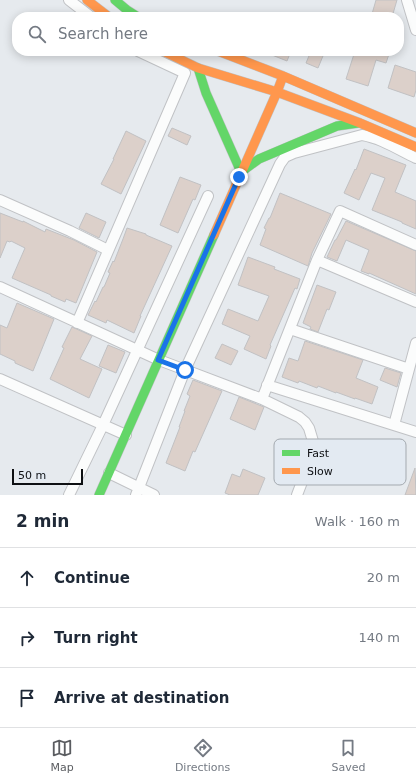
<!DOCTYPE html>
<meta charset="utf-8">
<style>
:root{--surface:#fff;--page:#f2f2f3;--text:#1f2937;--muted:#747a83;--line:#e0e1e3;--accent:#5a5c60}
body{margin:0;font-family:"DejaVu Sans",sans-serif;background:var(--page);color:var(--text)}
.scale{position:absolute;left:12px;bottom:10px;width:71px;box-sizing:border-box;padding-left:4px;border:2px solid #0e1013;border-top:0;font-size:11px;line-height:14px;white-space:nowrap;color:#0e1013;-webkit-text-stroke:3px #e3eaf2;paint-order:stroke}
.stop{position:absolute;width:12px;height:12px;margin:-9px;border:3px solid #1a73e8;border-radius:50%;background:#fff}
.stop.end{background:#1a73e8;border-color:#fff;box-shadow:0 1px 4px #0008}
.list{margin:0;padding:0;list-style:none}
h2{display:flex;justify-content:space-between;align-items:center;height:52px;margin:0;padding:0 16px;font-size:17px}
h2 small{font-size:13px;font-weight:400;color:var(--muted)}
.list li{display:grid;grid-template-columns:26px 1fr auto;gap:12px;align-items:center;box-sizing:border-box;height:60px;padding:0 16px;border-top:1px solid var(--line)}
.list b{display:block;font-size:15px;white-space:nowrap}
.list em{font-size:13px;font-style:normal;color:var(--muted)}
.icon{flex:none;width:22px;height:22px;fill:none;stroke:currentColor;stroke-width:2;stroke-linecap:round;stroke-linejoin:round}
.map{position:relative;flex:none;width:416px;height:495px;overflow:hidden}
.search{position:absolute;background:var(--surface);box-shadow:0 2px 10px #0003;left:12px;right:12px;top:12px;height:44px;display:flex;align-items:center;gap:10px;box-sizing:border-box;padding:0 14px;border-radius:16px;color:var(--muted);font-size:15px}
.sheet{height:232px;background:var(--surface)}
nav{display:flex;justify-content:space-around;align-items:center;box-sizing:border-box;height:56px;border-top:1px solid var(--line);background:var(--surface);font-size:11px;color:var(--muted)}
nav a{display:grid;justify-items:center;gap:2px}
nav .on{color:var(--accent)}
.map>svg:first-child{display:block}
.building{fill:#dcd0ca;stroke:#c1c1c3}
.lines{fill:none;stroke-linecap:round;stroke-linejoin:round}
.street-casing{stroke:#c0c2c5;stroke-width:12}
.fast-casing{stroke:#c0c2c5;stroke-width:10}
.slow-casing{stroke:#c0c2c5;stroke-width:10}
.street{stroke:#fbfcfc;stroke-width:10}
.fast{stroke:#63d668;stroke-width:9}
.slow{stroke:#ff974d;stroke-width:9}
.route{stroke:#1a73e8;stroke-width:5}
.key{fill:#e3eaf2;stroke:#a3a9af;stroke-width:1}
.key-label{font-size:11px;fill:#0e1013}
</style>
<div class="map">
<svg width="416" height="495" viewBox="0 0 416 495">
<rect width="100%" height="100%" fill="#e6eaee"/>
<path class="building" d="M 376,0 L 397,0 L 392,17 L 386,17 L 372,14 Z
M 262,51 L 291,51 L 287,61 Z
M 311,51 L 325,51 L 318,68 L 306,63 Z
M 355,51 L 390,51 L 386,63 L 376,60 L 368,86 L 346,79 Z
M 395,65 L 416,72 L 416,90 L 414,97 L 388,88 Z
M 172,128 L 191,136 L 187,145 L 168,136 Z
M 126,131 L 146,141 L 121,194 L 101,184 L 114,159 L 113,159 Z
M 364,149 L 406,165 L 395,192 L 416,201 L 416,229 L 402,223 L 402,222 L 372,210 L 385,178 L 371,173 L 359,200 L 344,193 L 355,169 L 356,170 Z
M 180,177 L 201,185 L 195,200 L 193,199 L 178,233 L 160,225 Z
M 280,193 L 331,214 L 312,253 L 308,266 L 260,245 L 266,229 L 264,228 L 269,218 L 270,218 Z
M 0,213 L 23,222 L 23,221 L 45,232 L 46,229 L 74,240 L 97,252 L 76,303 L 66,299 L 65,302 L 51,296 L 51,295 L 12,278 L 25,248 L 11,241 L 10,242 L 7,241 L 0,258 Z
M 86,213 L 106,222 L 99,238 L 79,228 Z
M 346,221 L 416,251 L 416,294 L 369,273 L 369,274 L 361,271 L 369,250 L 346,240 L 337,261 L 327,257 L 335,240 L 336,240 Z
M 127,228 L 146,234 L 146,235 L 172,246 L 140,316 L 141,316 L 134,333 L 107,320 L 106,323 L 88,315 L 95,301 L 96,302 L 103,287 L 104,287 L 110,273 L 108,272 L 113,261 L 114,262 L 123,239 Z
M 248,257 L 275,267 L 274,269 L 300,279 L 297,289 L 295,288 L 270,345 L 271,346 L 266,359 L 244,349 L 250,336 L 222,324 L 228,309 L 258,321 L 269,296 L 238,285 Z
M 317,285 L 336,292 L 329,310 L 327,309 L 318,332 L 310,329 L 311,327 L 303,323 Z
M 17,303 L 54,319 L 33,371 L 15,363 L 15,361 L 0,354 L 0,325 L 7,328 Z
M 72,327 L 92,336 L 80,359 L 102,369 L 89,398 L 50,379 L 64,348 L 62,347 Z
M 305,341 L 363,360 L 356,378 L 378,387 L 372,404 L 355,398 L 355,399 L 336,392 L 336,393 L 318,386 L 317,388 L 299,381 L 298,383 L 282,377 L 289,358 L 298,361 Z
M 222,344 L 238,351 L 231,365 L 215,358 Z
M 108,345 L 125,352 L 116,373 L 99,366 Z
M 385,368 L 401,373 L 397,387 L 380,380 Z
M 193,380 L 222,391 L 195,452 L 193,451 L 185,471 L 166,463 L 180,427 L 179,427 L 185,411 L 184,411 L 190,396 L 187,394 Z
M 239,397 L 264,407 L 255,430 L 230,419 Z
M 415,468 L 416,495 L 405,495 Z
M 243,469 L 265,478 L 258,495 L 230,495 L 225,493 L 232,474 L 240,477 Z"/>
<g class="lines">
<defs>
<path id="street" d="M 69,0 L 91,17
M 407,0 L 416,30
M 0,200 L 70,231 L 108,250
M 317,260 L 416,302
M 0,287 L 159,360 L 262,399 L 299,417 L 305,422 L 309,428 L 315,448 L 321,452 L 328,455 L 400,474
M 77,323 L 185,73 L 138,51
M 290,329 L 409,369
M 0,379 L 126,435
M 267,385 L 416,432
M 262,399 L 317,260 L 340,211 L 416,245
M 394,425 L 416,343
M 109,473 L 154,495
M 69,495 L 103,425 L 208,196
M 136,495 L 185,370 L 280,164 L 285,157 L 294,153 L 362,135 C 381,138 399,150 416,158
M 297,495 L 315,448"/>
<path id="fast" d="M 115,0 L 127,10 L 138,17
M 198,68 L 206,93 L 241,172 L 259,159 L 337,126 L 358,123
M 99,495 L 214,235"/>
<path id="slow" d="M 87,0 L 109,17
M 163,51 L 198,68 L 277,92 L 360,123 L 416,147
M 218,51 L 283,76 L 416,133
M 214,235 L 277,92 L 283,76"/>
</defs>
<use href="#street" class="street-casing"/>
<use href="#fast" class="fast-casing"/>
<use href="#slow" class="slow-casing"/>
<use href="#street" class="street"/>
<use href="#fast" class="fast"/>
<use href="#slow" class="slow"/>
</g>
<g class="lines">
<path class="route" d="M 185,370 L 158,360 L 239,177"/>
</g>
<rect x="274" y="439" width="132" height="46" rx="6" class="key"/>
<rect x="282" y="450" width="18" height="6" fill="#63d668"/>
<rect x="282" y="468" width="18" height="6" fill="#ff974d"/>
<g class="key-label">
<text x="307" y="457">Fast</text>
<text x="307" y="475">Slow</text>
</g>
</svg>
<div class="scale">50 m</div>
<div class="stop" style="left:185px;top:370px"></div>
<div class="stop end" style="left:239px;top:177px"></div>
<div class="search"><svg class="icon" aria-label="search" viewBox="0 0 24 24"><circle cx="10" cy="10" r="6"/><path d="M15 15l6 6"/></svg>Search here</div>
</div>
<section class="sheet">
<h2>2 min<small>Walk · 160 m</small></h2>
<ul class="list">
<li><svg class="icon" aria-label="ahead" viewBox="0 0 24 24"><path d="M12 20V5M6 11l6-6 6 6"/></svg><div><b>Continue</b></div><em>20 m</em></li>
<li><svg class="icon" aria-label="right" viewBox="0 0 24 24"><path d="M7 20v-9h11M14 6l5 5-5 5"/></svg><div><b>Turn right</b></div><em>140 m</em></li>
<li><svg class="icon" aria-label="arrive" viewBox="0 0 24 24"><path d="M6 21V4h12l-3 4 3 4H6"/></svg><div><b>Arrive at destination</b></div></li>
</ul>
</section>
<nav>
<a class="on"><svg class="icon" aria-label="map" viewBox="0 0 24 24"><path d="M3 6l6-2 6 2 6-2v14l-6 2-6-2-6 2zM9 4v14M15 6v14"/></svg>Map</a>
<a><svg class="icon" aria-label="directions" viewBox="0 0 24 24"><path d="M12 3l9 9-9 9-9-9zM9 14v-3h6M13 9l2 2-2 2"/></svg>Directions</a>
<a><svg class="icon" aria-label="saved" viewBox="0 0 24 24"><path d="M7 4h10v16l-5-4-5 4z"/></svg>Saved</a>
</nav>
